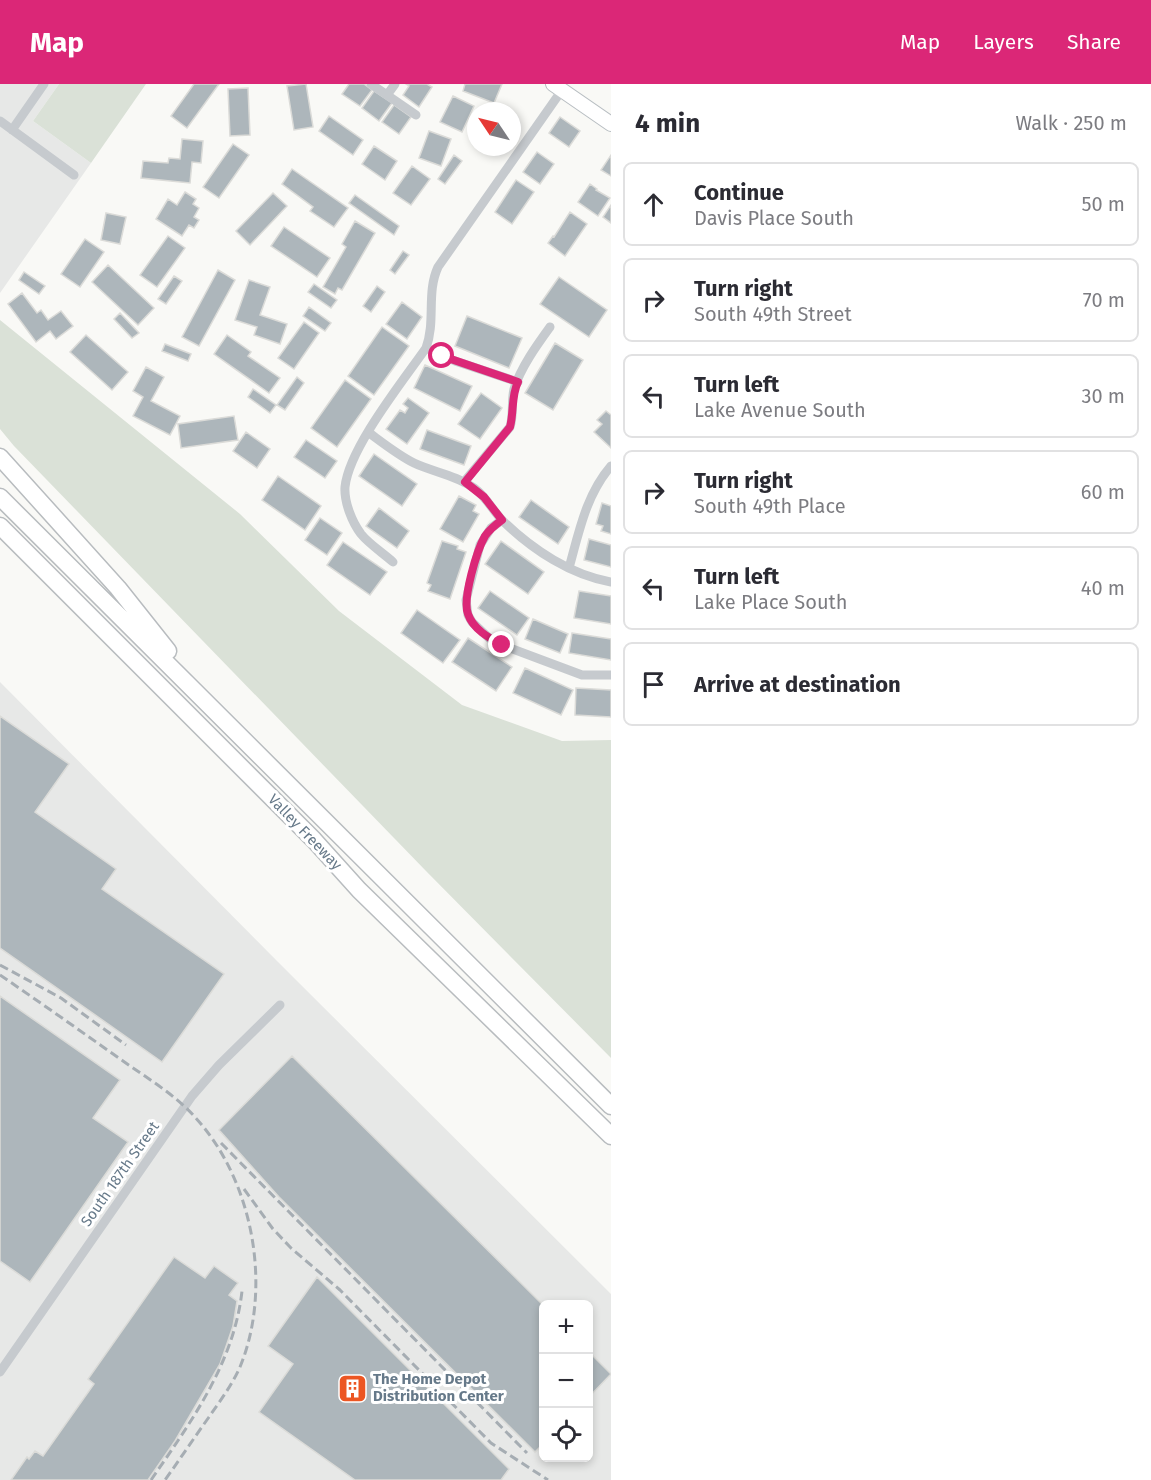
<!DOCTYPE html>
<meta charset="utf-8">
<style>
:root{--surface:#fff;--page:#f2f2f3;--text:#2b2b33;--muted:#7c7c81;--line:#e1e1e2;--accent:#db2777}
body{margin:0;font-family:"Fira Sans",sans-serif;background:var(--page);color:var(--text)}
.controls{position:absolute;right:18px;bottom:18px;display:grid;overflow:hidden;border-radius:9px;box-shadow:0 3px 9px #0003}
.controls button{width:54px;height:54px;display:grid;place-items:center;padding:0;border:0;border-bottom:2px solid var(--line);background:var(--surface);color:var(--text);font:30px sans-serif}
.compass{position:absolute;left:467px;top:18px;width:54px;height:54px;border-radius:50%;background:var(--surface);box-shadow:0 3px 9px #0003;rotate:305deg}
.stop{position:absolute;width:18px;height:18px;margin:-14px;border:4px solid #db2777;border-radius:50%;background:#fff}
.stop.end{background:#db2777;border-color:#fff;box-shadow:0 2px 6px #0008}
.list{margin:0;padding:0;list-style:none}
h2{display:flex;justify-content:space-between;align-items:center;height:78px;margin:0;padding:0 24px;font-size:26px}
h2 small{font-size:20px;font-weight:400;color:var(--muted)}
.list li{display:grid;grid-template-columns:39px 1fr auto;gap:18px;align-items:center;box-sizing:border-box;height:84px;margin:0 12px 12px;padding:0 12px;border:2px solid var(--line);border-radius:9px}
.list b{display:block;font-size:22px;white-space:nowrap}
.list p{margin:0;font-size:20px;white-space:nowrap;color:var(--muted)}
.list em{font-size:20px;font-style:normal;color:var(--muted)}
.icon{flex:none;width:33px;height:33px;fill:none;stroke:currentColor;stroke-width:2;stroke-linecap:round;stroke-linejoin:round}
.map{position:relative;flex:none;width:611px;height:1396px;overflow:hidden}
header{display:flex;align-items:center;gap:36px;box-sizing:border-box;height:84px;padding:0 30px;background:var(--accent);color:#fff}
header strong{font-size:28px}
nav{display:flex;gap:33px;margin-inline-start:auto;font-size:21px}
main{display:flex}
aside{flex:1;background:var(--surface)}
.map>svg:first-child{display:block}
.built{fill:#e7e8e7;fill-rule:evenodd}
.green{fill:#dae1d7}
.building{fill:#adb6bb;stroke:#dbdbd8;stroke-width:1.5}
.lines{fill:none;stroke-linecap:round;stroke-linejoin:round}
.secondary-casing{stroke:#b8bec2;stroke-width:16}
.highway-casing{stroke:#b8bcbf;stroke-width:19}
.street{stroke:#c6cace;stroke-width:9}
.secondary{stroke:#fff;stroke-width:14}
.highway{stroke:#fff;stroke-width:16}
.rail{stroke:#a6adb3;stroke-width:3;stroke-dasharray:9 4.5;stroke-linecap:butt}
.route{stroke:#db2777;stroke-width:8}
.labels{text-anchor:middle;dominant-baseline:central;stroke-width:6;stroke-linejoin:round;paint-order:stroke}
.street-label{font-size:15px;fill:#667989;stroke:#fff}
.poi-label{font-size:15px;font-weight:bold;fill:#667989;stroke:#fff;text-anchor:start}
</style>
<header>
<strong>Map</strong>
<nav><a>Map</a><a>Layers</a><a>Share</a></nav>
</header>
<main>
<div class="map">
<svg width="611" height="1396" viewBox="0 0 611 1396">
<rect width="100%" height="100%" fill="#f9f9f6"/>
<path class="built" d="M 0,0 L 59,0 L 33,37 L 91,79 L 0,209 Z
M 0,598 L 277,877 L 611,1210 L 611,1396 L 0,1396 ZM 544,1220 L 588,1220 L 588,1374 L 544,1374 Z"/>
<path class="green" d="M 59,0 L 146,0 L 91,79 L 33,37 Z
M 0,236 L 240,430 L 339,527 L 462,621 L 562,657 L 611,656 L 611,974 L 426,787 L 14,362 L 0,345 Z"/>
<path class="building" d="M 194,0 L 219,0 L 187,44 L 171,32 Z
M 306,0 L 313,43 L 294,46 L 287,2 Z
M 349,0 L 364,0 L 372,6 L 360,22 L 342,10 Z
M 406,0 L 427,0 L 432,3 L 419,23 L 403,11 L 409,2 Z
M 465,0 L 502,0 L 494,19 L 463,7 Z
M 248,4 L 250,51 L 230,52 L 228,5 Z
M 374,7 L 392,19 L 379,37 L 362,24 Z
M 453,12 L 474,22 L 462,48 L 440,38 Z
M 394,21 L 411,33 L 399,50 L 382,38 Z
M 329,32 L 363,56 L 353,71 L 319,47 Z
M 560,33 L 580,47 L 569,63 L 549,49 Z
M 429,47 L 451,55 L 441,82 L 419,74 Z
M 182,55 L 203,57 L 201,79 L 192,78 L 190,99 L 141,94 L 143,77 L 168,79 L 169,74 L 180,75 Z
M 233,60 L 249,71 L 219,114 L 203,103 Z
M 374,62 L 397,77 L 385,96 L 362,80 Z
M 537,68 L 554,80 L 540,100 L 523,88 Z
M 454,71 L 462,77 L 445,100 L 438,95 Z
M 611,71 L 611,92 L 601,86 Z
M 412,82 L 430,95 L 411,121 L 393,109 Z
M 292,85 L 348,124 L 334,143 L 310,127 L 313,123 L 282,100 Z
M 516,96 L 534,108 L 512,140 L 495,128 Z
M 590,100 L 597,105 L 596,106 L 610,114 L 598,132 L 578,118 Z
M 185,108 L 196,115 L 193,120 L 199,124 L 194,133 L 199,136 L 194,144 L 189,141 L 182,152 L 156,135 L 168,115 L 177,121 Z
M 273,109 L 287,122 L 250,161 L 236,147 Z
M 355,111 L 399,142 L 394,151 L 349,119 Z
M 611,121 L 611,139 L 603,133 Z
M 570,128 L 587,140 L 565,172 L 548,159 L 553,152 L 554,153 Z
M 106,129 L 126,133 L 120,160 L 101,156 Z
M 355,137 L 375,149 L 342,206 L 338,204 L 335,210 L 323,203 L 346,163 L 342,160 Z
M 284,143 L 330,174 L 317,193 L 271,162 Z
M 168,152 L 185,164 L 157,203 L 140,191 Z
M 85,155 L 104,168 L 80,203 L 61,190 Z
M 403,167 L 409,171 L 395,190 L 390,186 Z
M 108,181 L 154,224 L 138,241 L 92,198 Z
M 218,186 L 235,196 L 199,262 L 182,253 Z
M 24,188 L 45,202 L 39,210 L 19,196 Z
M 174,192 L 182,197 L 166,220 L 158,215 Z
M 559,193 L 607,226 L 589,253 L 540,220 Z
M 249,196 L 270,203 L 260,231 L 287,240 L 280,260 L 254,251 L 257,243 L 235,236 Z
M 314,200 L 337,216 L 331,224 L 308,208 Z
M 377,202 L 385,208 L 371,228 L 363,222 Z
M 22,209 L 37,229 L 41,226 L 48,236 L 61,227 L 73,242 L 56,255 L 50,247 L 36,258 L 8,220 Z
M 402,218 L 422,233 L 407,255 L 386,240 Z
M 309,223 L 331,239 L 325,247 L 303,232 Z
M 120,229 L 139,249 L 132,254 L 114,235 Z
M 467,232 L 522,254 L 509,284 L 455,262 Z
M 304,238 L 319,249 L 294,285 L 278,274 Z
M 382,243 L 409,262 L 374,311 L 348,292 Z
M 86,251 L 128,288 L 112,306 L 70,268 Z
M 227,251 L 251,268 L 248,272 L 280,294 L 269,309 L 214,270 Z
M 555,259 L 583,276 L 553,326 L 525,309 Z
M 165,260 L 191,270 L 188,277 L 162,267 Z
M 425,281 L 472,302 L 460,327 L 414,304 Z
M 146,283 L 164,293 L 151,317 L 180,332 L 170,351 L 133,332 L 143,313 L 133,307 Z
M 297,293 L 304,299 L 285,326 L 277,321 Z
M 345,296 L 371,315 L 337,363 L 311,344 Z
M 253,305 L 276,321 L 270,329 L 248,313 Z
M 481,309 L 502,324 L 480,355 L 458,340 Z
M 408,314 L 429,329 L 407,360 L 386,345 L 400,326 L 405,329 L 408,324 L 403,320 Z
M 606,327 L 611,331 L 611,364 L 594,348 L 602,340 L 597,336 Z
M 234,332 L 238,356 L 181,364 L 178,340 Z
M 427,346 L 471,362 L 464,381 L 420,365 Z
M 246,348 L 270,365 L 257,384 L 233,367 Z
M 306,356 L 337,377 L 325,394 L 294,373 Z
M 374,370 L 417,400 L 402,422 L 359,392 Z
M 278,392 L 321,422 L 305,446 L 262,416 Z
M 459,412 L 476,421 L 473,427 L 479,430 L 463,458 L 440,445 Z
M 531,416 L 569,443 L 558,460 L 519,433 Z
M 602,419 L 611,422 L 611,450 L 601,447 L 603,442 L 596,440 Z
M 379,424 L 409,447 L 397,464 L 366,442 Z
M 320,434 L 342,449 L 327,471 L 305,456 Z
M 589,455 L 611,461 L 611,483 L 584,476 Z
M 442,457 L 458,462 L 457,465 L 466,468 L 450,515 L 428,507 L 431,501 L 427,499 Z
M 501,457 L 544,488 L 528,510 L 485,480 Z
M 343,458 L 387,488 L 370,511 L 327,481 Z
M 490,507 L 529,534 L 517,551 L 478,524 Z
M 579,507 L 611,512 L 611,540 L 574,534 Z
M 417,526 L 460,556 L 443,579 L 401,549 Z
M 533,535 L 568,550 L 560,569 L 525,555 Z
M 572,549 L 611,555 L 611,576 L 569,569 Z
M 468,554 L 512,583 L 496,607 L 452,578 Z
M 525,584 L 573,606 L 561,631 L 513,609 Z
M 576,604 L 611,606 L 611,633 L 575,631 Z
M 0,632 L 69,680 L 35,728 L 116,785 L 102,805 L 224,890 L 162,978 L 0,864 Z
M 0,912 L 120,996 L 93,1034 L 128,1058 L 30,1198 L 0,1177 Z
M 292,972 L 544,1222 L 544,1359 L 535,1368 L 279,1113 L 219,1046 Z
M 174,1173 L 205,1194 L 214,1182 L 238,1199 L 229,1211 L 237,1217 L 233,1242 L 220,1280 L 175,1357 L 148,1396 L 11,1396 L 27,1373 L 29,1375 L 35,1367 L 43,1372 L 94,1300 L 88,1295 Z
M 317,1193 L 509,1385 L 501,1396 L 355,1396 L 259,1328 L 293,1280 L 268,1262 Z
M 588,1267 L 611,1290 L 588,1314 Z"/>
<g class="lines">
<defs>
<path id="secondary" d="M 553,0 L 611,40"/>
<path id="highway" d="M 0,373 L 118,504 L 168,567
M 0,413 L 611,1022
M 0,442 L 314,756 L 359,806 L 611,1052"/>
</defs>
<use href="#secondary" class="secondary-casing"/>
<use href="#highway" class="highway-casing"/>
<path class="street" d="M 371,0 L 416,31
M 387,11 L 395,0
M 0,37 L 74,91
M 12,46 L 44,0
M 426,264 L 455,277 L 518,298
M 368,348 C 383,359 398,371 414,379 C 433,388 456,391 474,404 C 487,413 493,428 504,438 C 533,466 571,491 611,498
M 464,398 L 510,343 C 514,330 511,318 514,305 C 521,283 537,261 550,243
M 502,436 L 491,444 L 480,461 L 466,516 L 468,531 L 472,538 L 489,554 L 502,561 L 582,591 L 611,591
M 393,478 C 383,469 369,460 361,450 C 352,438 344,418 345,403 C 349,364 403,297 426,264 C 436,237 426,209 438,183 L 562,6
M 569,484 C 579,448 586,411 611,382
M 0,1288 L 192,1012 L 219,981 L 280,921"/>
<use href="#secondary" class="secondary"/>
<use href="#highway" class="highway"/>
<path class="rail" d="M 0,881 L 61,914 L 126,961
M 0,891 C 41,919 82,948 123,977 C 147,994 174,1010 194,1032 C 253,1095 273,1203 240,1283 C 232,1301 220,1317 209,1333 C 194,1354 180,1375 165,1396
M 221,1059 L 527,1369
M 244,1105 L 273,1145 L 291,1164 L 340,1206 L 491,1359 L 548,1396
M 151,1396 C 191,1338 234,1279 242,1207"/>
</g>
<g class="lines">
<path class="route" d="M 442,272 L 518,298 C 511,312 514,328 510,343 L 465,398 L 484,413 L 502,436 C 495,441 490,445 485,452 C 477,466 462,515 468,530 C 473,545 489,554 502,561"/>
</g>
<defs>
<symbol id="building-square" viewBox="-11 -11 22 22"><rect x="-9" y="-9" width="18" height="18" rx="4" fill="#ec5623" stroke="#fff"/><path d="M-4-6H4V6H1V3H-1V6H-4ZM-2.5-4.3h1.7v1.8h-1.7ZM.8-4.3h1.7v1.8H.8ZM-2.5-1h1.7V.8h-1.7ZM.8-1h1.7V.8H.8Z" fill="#fff"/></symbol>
</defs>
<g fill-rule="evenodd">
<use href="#building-square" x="336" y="1288" width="33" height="33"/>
</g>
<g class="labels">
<g class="street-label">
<text transform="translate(305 748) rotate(46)">Valley Freeway</text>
<text transform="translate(120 1090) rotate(-55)">South 187th Street</text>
</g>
<g class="poi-label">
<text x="373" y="1295">The Home Depot<tspan x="373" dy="17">Distribution Center</tspan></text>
</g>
</g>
</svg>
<div class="controls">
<button>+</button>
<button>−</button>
<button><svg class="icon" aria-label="locate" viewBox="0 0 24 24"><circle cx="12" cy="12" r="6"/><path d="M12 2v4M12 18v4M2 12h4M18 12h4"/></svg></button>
</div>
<svg class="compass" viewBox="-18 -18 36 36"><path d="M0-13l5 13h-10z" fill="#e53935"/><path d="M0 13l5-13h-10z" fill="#7c7c81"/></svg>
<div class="stop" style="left:442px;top:272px"></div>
<div class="stop end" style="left:502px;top:561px"></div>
</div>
<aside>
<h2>4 min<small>Walk · 250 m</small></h2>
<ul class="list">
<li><svg class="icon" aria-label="ahead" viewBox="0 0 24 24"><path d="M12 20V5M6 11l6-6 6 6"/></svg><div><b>Continue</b><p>Davis Place South</p></div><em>50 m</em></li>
<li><svg class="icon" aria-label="right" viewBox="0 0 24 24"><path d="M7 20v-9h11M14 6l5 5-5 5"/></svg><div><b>Turn right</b><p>South 49th Street</p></div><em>70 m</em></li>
<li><svg class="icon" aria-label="left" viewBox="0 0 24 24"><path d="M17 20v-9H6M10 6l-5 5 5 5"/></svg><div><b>Turn left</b><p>Lake Avenue South</p></div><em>30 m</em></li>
<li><svg class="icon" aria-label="right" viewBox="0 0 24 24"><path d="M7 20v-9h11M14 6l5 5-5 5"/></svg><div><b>Turn right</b><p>South 49th Place</p></div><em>60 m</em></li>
<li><svg class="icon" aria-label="left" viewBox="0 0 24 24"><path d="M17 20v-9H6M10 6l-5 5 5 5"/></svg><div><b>Turn left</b><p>Lake Place South</p></div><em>40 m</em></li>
<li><svg class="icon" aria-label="arrive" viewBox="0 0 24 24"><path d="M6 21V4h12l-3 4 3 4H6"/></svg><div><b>Arrive at destination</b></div></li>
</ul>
</aside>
</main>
